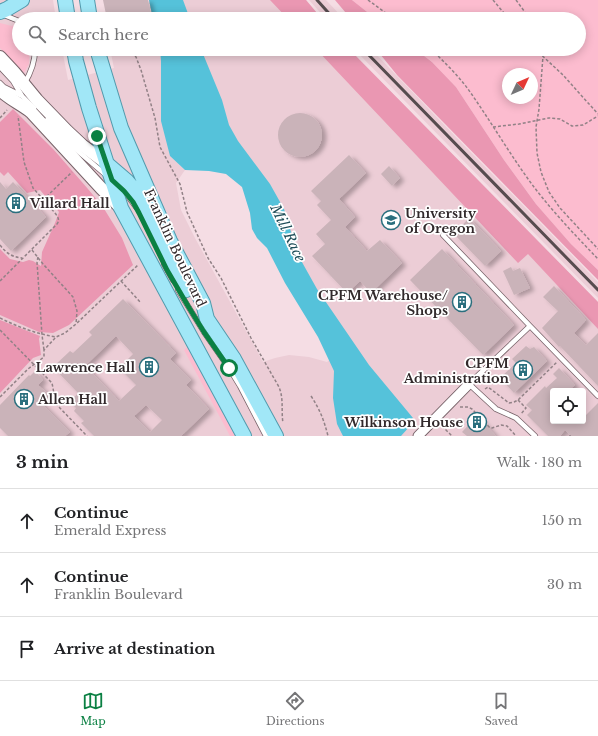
<!DOCTYPE html>
<meta charset="utf-8">
<style>
:root{--surface:#fff;--page:#f2f2f2;--text:#202124;--muted:#757577;--line:#e0e0e0;--accent:#0b8043}
body{margin:0;font-family:"Libre Baskerville",serif;background:var(--page);color:var(--text)}
.controls{position:absolute;right:12px;bottom:12px;display:grid;overflow:hidden;border-radius:4px;box-shadow:0 2px 10px #0003}
.controls button{width:36px;height:36px;display:grid;place-items:center;padding:0;border:0;border-bottom:1px solid var(--line);background:var(--surface);color:var(--text);font:20px sans-serif}
.compass{position:absolute;left:502px;top:68px;width:36px;height:36px;border-radius:50%;background:var(--surface);box-shadow:0 2px 10px #0003;rotate:46deg}
.stop{position:absolute;width:12px;height:12px;margin:-9px;border:3px solid #0b8043;border-radius:50%;background:#fff}
.stop.end{background:#0b8043;border-color:#fff;box-shadow:0 1px 4px #0008}
.list{margin:0;padding:0;list-style:none}
h2{display:flex;justify-content:space-between;align-items:center;height:52px;margin:0;padding:0 16px;font-size:17px}
h2 small{font-size:13px;font-weight:400;color:var(--muted)}
.list li{display:grid;grid-template-columns:26px 1fr auto;gap:12px;align-items:center;box-sizing:border-box;height:64px;padding:0 16px;border-top:1px solid var(--line)}
.list b{display:block;font-size:15px;white-space:nowrap}
.list p{margin:0;font-size:13px;white-space:nowrap;color:var(--muted)}
.list em{font-size:13px;font-style:normal;color:var(--muted)}
.icon{flex:none;width:22px;height:22px;fill:none;stroke:currentColor;stroke-width:2;stroke-linecap:round;stroke-linejoin:round}
.map{position:relative;flex:none;width:598px;height:436px;overflow:hidden}
.search{position:absolute;background:var(--surface);box-shadow:0 2px 10px #0003;left:12px;right:12px;top:12px;height:44px;display:flex;align-items:center;gap:10px;box-sizing:border-box;padding:0 14px;border-radius:22px;color:var(--muted);font-size:15px}
.sheet{height:244px;background:var(--surface)}
nav{display:flex;justify-content:space-around;align-items:center;box-sizing:border-box;height:56px;border-top:1px solid var(--line);background:var(--surface);font-size:11px;color:var(--muted)}
nav a{display:grid;justify-items:center;gap:2px}
nav .on{color:var(--accent)}
.map>svg:first-child{display:block}
.built{fill:#eccdd6;fill-rule:evenodd}
.green{fill:#fcbccf;fill-rule:evenodd}
.forest{fill:#ea97b2}
.water{fill:#55c2da}
.building{fill:#cab3b9;fill-rule:evenodd;filter:url(#shadow)}
.lines{fill:none;stroke-linecap:round;stroke-linejoin:round}
.service-casing{stroke:#776369;stroke-width:6}
.minor-casing{stroke:#776369;stroke-width:11}
.secondary-casing{stroke:#776369;stroke-width:14}
.primary-casing{stroke:#529aac;stroke-width:16}
.path{stroke:#918186;stroke-width:1.5;stroke-dasharray:3 2;stroke-linecap:butt}
.service{stroke:#fff;stroke-width:4.5}
.minor{stroke:#fff;stroke-width:9}
.secondary{stroke:#fff;stroke-width:12}
.primary{stroke:#a1e7f7;stroke-width:14}
.rail{stroke:#574c4f;stroke-width:3}
.route{stroke:#0b8043;stroke-width:5}
.labels{text-anchor:middle;dominant-baseline:central;stroke-width:3.5;stroke-linejoin:round;paint-order:stroke}
.poi-label{font-size:13px;font-weight:bold;fill:#31292b;stroke:#fff;text-anchor:end}
.street-label{font-size:13px;fill:#31292b;stroke:#fff}
.water-label{font-size:14px;font-style:italic;fill:#1e4d58;stroke:#fff}
</style>
<div class="map">
<svg width="598" height="436" viewBox="0 0 598 436">
<defs>
<filter id="shadow"><feDropShadow dx="4.5" dy="2.5" stdDeviation="2" flood-color="#0004"/></filter>
</defs>
<rect width="100%" height="100%" fill="#f5dde4"/>
<path class="built" d="M 0,0 L 53,0 L 56,19 L 19,19 L 19,49 L 62,49 L 68,80 L 114,68 L 110,49 L 160,49 L 170,156 L 185,170 L 176,183 L 181,210 L 195,238 L 263,362 L 275,358 L 289,355 L 309,357 L 327,362 L 343,347 L 181,49 L 349,49 L 598,302 L 598,436 L 0,436 ZM 553,391 L 583,391 L 583,421 L 553,421 Z
M 168,0 L 306,0 L 322,19 L 173,19 Z
M 309,0 L 326,0 L 344,19 L 326,19 Z
M 354,49 L 371,49 L 455,136 L 598,282 L 598,298 Z"/>
<path class="green" d="M 352,0 L 598,0 L 598,270 L 571,244 L 536,204 L 504,160 L 456,87 L 432,62 L 415,49 L 579,49 L 579,19 L 376,19 ZM 508,74 L 532,74 L 532,98 L 508,98 Z
M 0,23 L 12,26 L 15,24 L 19,27 L 19,49 L 30,49 L 29,64 L 24,73 L 0,48 Z
M 187,347 L 235,436 L 230,436 L 184,350 Z"/>
<path class="forest" d="M 270,0 L 306,0 L 322,19 L 288,19 Z
M 335,0 L 352,0 L 376,19 L 351,19 Z
M 316,49 L 349,49 L 598,302 L 598,329 L 528,254 L 518,263 Z
M 376,49 L 415,49 L 432,62 L 456,87 L 504,160 L 536,204 L 571,244 L 598,270 L 598,280 L 397,75 Z
M 13,109 L 54,150 L 88,189 L 103,207 L 122,238 L 133,265 L 69,325 L 53,333 L 39,332 L 0,315 L 0,249 L 10,259 L 23,262 L 29,260 L 33,261 L 41,266 L 42,252 L 55,223 L 59,212 L 40,190 L 27,193 L 8,172 L 4,176 L 0,172 L 0,122 Z
M 0,320 L 40,336 L 39,339 L 41,355 L 33,358 L 0,393 Z"/>
<path class="water" d="M 149,0 L 183,0 L 190,19 L 153,19 Z
M 160,49 L 201,49 L 222,100 L 229,125 L 238,141 L 270,184 L 284,209 L 298,255 L 317,289 L 369,365 L 413,418 L 410,426 L 401,436 L 343,436 L 337,424 L 333,398 L 334,371 L 318,337 L 285,283 L 267,248 L 257,238 L 252,229 L 250,213 L 242,187 L 226,174 L 209,171 L 185,170 L 170,156 L 161,121 L 161,61 Z"/>
<path class="building" d="M 103,0 L 148,0 L 152,17 L 144,19 L 107,19 Z
M278 135a22 22 0 1 1 44 0a22 22 0 1 1-44 0Z
M 349,155 L 366,173 L 339,199 L 355,217 L 345,227 L 367,251 L 380,240 L 402,263 L 371,293 L 360,281 L 347,293 L 312,256 L 325,244 L 316,234 L 331,220 L 317,205 L 321,201 L 311,191 Z
M 389,166 L 400,178 L 392,186 L 381,174 Z
M 0,182 L 6,189 L 13,182 L 46,217 L 11,251 L 0,239 Z
M 469,218 L 501,251 L 485,266 L 454,234 Z
M 442,249 L 514,325 L 483,355 L 410,280 Z
M 511,267 L 513,271 L 520,268 L 530,288 L 514,295 L 503,271 Z
M 554,286 L 586,320 L 574,333 L 586,345 L 598,333 L 598,386 L 560,346 L 559,347 L 542,328 L 558,311 L 543,297 Z
M 123,299 L 176,353 L 170,359 L 191,380 L 186,385 L 209,409 L 181,436 L 94,436 L 81,423 L 84,421 L 74,411 L 76,408 L 70,402 L 78,393 L 53,367 L 70,351 L 73,353 L 92,335 L 89,332 ZM 116,336 L 133,354 L 119,368 L 136,385 L 119,401 L 85,366 ZM 146,405 L 162,420 L 150,432 L 134,416 Z
M 526,346 L 530,349 L 534,347 L 547,361 L 514,393 L 500,378 L 516,363 L 512,359 Z
M 559,368 L 575,385 L 568,391 L 553,391 L 553,421 L 583,421 L 583,418 L 598,403 L 598,436 L 571,436 L 565,430 L 560,436 L 548,436 L 527,415 L 532,410 L 526,405 L 545,386 L 546,388 L 557,378 L 553,374 Z
M 35,371 L 43,380 L 38,385 L 48,394 L 40,402 L 70,432 L 65,436 L 8,436 L 0,428 L 0,405 L 29,375 L 30,376 Z
M 477,416 L 496,436 L 467,436 L 462,432 Z"/>
<g class="lines">
<defs>
<path id="service" d="M 4,15 L 19,21
M 0,67 L 13,81 L 22,96 L 34,108
M 0,83 L 4,87 L 22,96
M 24,84 C 31,73 35,62 35,49
M 47,120 L 73,147 L 106,175
M 119,186 L 124,191 L 136,207
M 443,235 L 530,326 L 598,396
M 164,264 L 173,280
M 178,290 L 204,332 L 229,368 L 240,386 L 266,436
M 530,326 L 469,384 L 496,409 L 516,418 L 535,436"/>
<path id="minor" d="M 418,436 L 469,384"/>
<path id="secondary" d="M 0,57 L 14,72 L 37,100 L 67,131 L 82,145 L 106,163
M 0,90 C 9,99 21,104 31,112 L 101,188 L 121,208"/>
<path id="primary" d="M 65,0 L 68,19
M 87,0 L 90,19
M 0,12 L 7,9 L 22,0
M 74,49 L 76,61 L 89,108 L 121,208 L 244,436
M 97,49 L 121,128 L 170,241 L 203,303 L 207,319 L 234,359 L 276,436
M 106,163 L 127,181 L 134,189 L 169,259 L 186,290"/>
</defs>
<use href="#service" class="service-casing"/>
<use href="#minor" class="minor-casing"/>
<use href="#secondary" class="secondary-casing"/>
<use href="#primary" class="primary-casing"/>
<path class="path" d="M 368,0 L 394,19
M 493,0 L 509,19
M 516,0 L 530,19
M 128,49 L 136,57 L 141,70 L 155,118 L 160,147 L 180,184 L 187,212 L 208,258 L 221,278 L 251,338 L 279,387 C 284,399 281,411 283,423
M 431,49 C 444,62 457,74 468,89 C 490,120 509,153 531,183 C 551,210 575,235 598,259
M 535,49 L 563,75 L 598,114
M 543,49 L 543,56 L 539,109 L 536,127 L 537,153 L 541,172 L 549,192 L 560,208 L 598,249
M 0,118 L 7,110
M 493,127 L 519,124 L 549,118 L 560,119 L 572,126 L 583,125 L 598,116
M 43,200 L 72,172
M 0,245 C 6,253 12,257 22,258
M 32,250 L 43,264 L 73,297 L 77,311 L 76,324
M 38,257 L 37,262 L 42,335 L 44,350
M 0,281 L 57,224 C 60,220 58,217 55,213 L 33,188 L 24,162 L 18,116
M 121,281 L 141,303
M 0,318 C 18,327 37,334 56,337
M 0,330 L 52,383 L 56,404 L 87,436
M 485,389 L 488,387 L 509,403 L 514,402 L 518,400 L 557,362
M 311,396 C 320,410 324,420 328,436
M 0,397 L 28,369 L 44,357 L 44,350 L 56,337 L 65,333 L 76,324 L 138,265
M 518,400 L 526,408 L 521,414
M 460,407 L 468,407 L 472,409 L 490,428 L 492,428 L 501,425 L 507,426 L 516,436
M 583,407 L 584,409 L 583,410
M 583,413 L 584,414
M 442,426 L 452,436
M 570,436 L 570,435"/>
<use href="#service" class="service"/>
<use href="#minor" class="minor"/>
<use href="#secondary" class="secondary"/>
<use href="#primary" class="primary"/>
<path class="rail" d="M 317,0 L 334,19
M 363,49 L 598,290"/>
</g>
<g class="lines">
<path class="route" d="M 97,136 L 112,180 L 124,191 L 133,202 L 139,213 L 167,270 L 188,306 L 204,332 L 229,368"/>
</g>
<defs>
<symbol id="building-ring" viewBox="-11 -11 22 22"><circle r="9.5" fill="#fff" stroke="#2a6f7e" stroke-width="1.5"/><path d="M-4-6H4V6H1V3H-1V6H-4ZM-2.5-4.3h1.7v1.8h-1.7ZM.8-4.3h1.7v1.8H.8ZM-2.5-1h1.7V.8h-1.7ZM.8-1h1.7V.8H.8Z" fill="#2a6f7e"/></symbol>
<symbol id="university-ring" viewBox="-11 -11 22 22"><circle r="9.5" fill="#fff" stroke="#2a6f7e" stroke-width="1.5"/><path d="M0-5L7-2L0 1L-7-2ZM-4 1L0 2.5L4 1V4Q0 6-4 4Z" fill="#2a6f7e"/></symbol>
</defs>
<g fill-rule="evenodd">
<use href="#building-ring" x="5" y="192" width="22" height="22"/>
<use href="#university-ring" x="380" y="209" width="22" height="22"/>
<use href="#building-ring" x="451" y="291" width="22" height="22"/>
<use href="#building-ring" x="138" y="356" width="22" height="22"/>
<use href="#building-ring" x="512" y="359" width="22" height="22"/>
<use href="#building-ring" x="13" y="388" width="22" height="22"/>
<use href="#building-ring" x="466" y="411" width="22" height="22"/>
</g>
<g class="labels">
<g class="poi-label">
<text x="30" y="203" text-anchor="start">Villard Hall</text>
<text x="405" y="213" text-anchor="start">University<tspan x="405" dy="15">of Oregon</tspan></text>
<text x="448" y="295">CPFM Warehouse/<tspan x="448" dy="15">Shops</tspan></text>
<text x="509" y="363">CPFM<tspan x="509" dy="15">Administration</tspan></text>
<text x="135" y="367">Lawrence Hall</text>
<text x="38" y="399" text-anchor="start">Allen Hall</text>
<text x="463" y="422">Wilkinson House</text>
</g>
<g class="street-label">
<text transform="translate(175 248) rotate(65)">Franklin Boulevard</text>
</g>
<g class="water-label">
<text transform="translate(288 233) rotate(64)">Mill Race</text>
</g>
</g>
</svg>
<div class="controls">
<button><svg class="icon" aria-label="locate" viewBox="0 0 24 24"><circle cx="12" cy="12" r="6"/><path d="M12 2v4M12 18v4M2 12h4M18 12h4"/></svg></button>
</div>
<svg class="compass" viewBox="-18 -18 36 36"><path d="M0-13l5 13h-10z" fill="#e53935"/><path d="M0 13l5-13h-10z" fill="#757577"/></svg>
<div class="stop" style="left:229px;top:368px"></div>
<div class="stop end" style="left:97px;top:136px"></div>
<div class="search"><svg class="icon" aria-label="search" viewBox="0 0 24 24"><circle cx="10" cy="10" r="6"/><path d="M15 15l6 6"/></svg>Search here</div>
</div>
<section class="sheet">
<h2>3 min<small>Walk · 180 m</small></h2>
<ul class="list">
<li><svg class="icon" aria-label="ahead" viewBox="0 0 24 24"><path d="M12 20V5M6 11l6-6 6 6"/></svg><div><b>Continue</b><p>Emerald Express</p></div><em>150 m</em></li>
<li><svg class="icon" aria-label="ahead" viewBox="0 0 24 24"><path d="M12 20V5M6 11l6-6 6 6"/></svg><div><b>Continue</b><p>Franklin Boulevard</p></div><em>30 m</em></li>
<li><svg class="icon" aria-label="arrive" viewBox="0 0 24 24"><path d="M6 21V4h12l-3 4 3 4H6"/></svg><div><b>Arrive at destination</b></div></li>
</ul>
</section>
<nav>
<a class="on"><svg class="icon" aria-label="map" viewBox="0 0 24 24"><path d="M3 6l6-2 6 2 6-2v14l-6 2-6-2-6 2zM9 4v14M15 6v14"/></svg>Map</a>
<a><svg class="icon" aria-label="directions" viewBox="0 0 24 24"><path d="M12 3l9 9-9 9-9-9zM9 14v-3h6M13 9l2 2-2 2"/></svg>Directions</a>
<a><svg class="icon" aria-label="saved" viewBox="0 0 24 24"><path d="M7 4h10v16l-5-4-5 4z"/></svg>Saved</a>
</nav>
